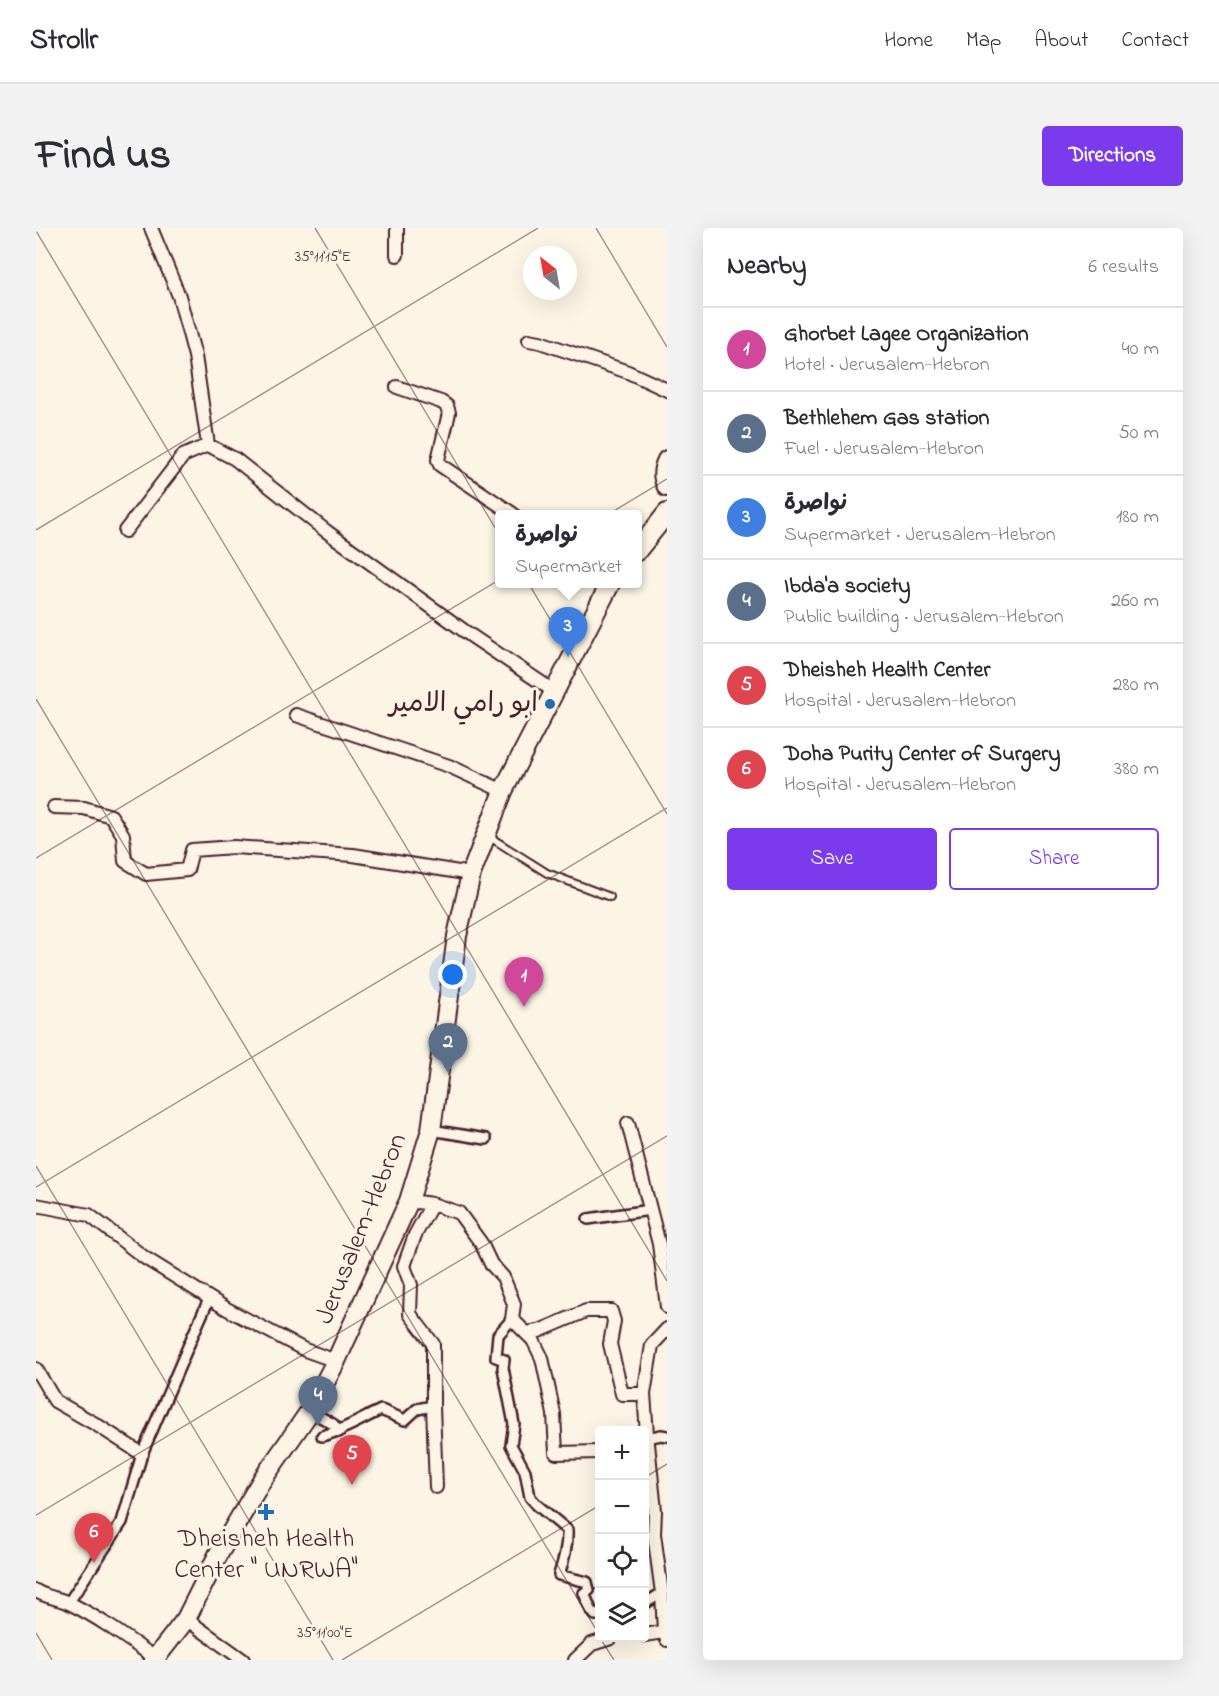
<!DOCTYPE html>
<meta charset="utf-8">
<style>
:root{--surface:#fff;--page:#f2f2f3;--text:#2b2b33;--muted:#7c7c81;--line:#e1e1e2;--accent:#7c3aed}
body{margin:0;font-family:"Indie Flower","Playpen Sans Arabic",sans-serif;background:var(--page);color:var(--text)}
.controls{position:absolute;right:18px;bottom:18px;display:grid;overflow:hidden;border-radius:6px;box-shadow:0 6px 24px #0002}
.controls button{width:54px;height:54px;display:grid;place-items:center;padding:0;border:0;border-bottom:2px solid var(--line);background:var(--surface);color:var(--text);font:30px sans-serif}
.compass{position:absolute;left:487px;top:18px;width:54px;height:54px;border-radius:50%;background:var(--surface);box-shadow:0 6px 24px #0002;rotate:329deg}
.you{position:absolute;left:417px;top:747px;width:21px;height:21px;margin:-15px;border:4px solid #fff;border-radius:50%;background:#1a73e8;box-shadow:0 0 0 9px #1a73e833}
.badge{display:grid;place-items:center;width:39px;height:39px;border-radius:50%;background:var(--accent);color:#fff;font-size:20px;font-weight:700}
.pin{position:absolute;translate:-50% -50px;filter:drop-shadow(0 2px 3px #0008)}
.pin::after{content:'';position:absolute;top:32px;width:21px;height:18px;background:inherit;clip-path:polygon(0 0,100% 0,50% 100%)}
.popup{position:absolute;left:459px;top:282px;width:147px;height:78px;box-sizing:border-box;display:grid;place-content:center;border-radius:6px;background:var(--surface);filter:drop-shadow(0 2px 4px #0005);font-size:20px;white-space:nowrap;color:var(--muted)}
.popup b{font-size:22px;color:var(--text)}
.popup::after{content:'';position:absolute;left:50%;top:100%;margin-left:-12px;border:12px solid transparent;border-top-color:var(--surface)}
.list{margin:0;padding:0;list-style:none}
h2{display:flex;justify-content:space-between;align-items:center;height:78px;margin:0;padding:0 24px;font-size:26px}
h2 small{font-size:20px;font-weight:400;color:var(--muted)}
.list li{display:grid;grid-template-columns:39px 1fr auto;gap:18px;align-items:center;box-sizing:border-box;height:84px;padding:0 24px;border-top:2px solid var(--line)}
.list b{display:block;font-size:22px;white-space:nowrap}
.list p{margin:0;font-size:20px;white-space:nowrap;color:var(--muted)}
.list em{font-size:20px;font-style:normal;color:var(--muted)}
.actions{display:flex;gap:12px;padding:18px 24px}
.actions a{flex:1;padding:14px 0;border:2px solid var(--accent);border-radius:6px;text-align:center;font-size:21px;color:var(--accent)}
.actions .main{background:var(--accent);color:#fff}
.icon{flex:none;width:33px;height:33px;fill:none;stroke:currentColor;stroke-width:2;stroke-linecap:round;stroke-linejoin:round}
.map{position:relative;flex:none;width:631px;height:1432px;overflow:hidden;border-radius:6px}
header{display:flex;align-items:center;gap:36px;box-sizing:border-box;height:84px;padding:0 30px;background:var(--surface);border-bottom:2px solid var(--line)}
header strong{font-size:28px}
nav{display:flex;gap:33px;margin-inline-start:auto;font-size:21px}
.intro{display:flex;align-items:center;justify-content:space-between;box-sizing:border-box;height:144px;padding:0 36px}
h1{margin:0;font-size:42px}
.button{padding:15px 27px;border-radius:6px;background:var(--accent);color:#fff;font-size:21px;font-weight:700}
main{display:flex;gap:36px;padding:0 36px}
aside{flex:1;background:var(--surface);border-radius:6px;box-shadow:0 6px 24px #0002}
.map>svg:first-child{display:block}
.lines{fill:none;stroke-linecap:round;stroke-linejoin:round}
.service-casing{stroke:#4a1f2b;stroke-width:10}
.pedestrian-casing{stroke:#4a1f2b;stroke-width:14}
.minor-casing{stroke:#4a1f2b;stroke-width:16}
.secondary-casing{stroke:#4a1f2b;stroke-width:22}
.service{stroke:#fcf5e5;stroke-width:6}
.pedestrian{stroke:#fcf5e5;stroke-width:9}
.minor{stroke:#fcf5e5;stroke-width:12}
.secondary{stroke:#fcf5e5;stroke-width:18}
.ticks{fill:none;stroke:#4a1f2b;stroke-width:1.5;stroke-opacity:0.45}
.poi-dot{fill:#1f6fb2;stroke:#fcf5e5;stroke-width:2}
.labels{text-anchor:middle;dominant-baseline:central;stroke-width:6;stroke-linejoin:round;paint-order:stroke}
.poi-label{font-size:27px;fill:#4a1f2b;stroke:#fcf5e5;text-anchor:end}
.street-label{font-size:27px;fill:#4a1f2b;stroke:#fcf5e5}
.ticks-label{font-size:15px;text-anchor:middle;fill:#4a1f2b;stroke:#fcf5e5;stroke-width:6;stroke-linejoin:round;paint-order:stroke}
</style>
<header>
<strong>Strollr</strong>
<nav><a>Home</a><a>Map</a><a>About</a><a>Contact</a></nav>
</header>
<div class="intro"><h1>Find us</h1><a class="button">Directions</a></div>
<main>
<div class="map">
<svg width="631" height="1432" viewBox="0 0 631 1432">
<rect width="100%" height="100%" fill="#fcf5e5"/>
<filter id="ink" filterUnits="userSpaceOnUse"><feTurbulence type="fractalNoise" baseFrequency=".0167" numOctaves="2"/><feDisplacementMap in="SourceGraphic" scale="12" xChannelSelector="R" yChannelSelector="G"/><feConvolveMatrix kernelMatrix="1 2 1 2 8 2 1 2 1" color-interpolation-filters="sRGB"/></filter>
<g filter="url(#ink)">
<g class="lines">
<defs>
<path id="service" d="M 452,608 L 511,645 L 574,669"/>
<path id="pedestrian" d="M 395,902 L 450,911
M 552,991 L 614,982
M 476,1091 L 462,1107 L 460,1129 L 468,1132 L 467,1140 L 478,1196 L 475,1217 L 489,1243 L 494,1269 L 501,1277 L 531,1302 C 532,1317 528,1332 523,1347 L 551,1354 L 553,1362 L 548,1365 L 555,1382 L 559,1387 L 564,1387
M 274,1183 L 297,1196 L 303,1204
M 286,1208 C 307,1203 325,1191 345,1182 L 369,1192 L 381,1181 L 397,1178
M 611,1210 L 625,1207 L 631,1208
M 33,1374 L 86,1294 L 106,1226 L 157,1107 L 173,1071
M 608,1376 L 626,1365"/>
<path id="minor" d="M 115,0 L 143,68 L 159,128 L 172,217
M 361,27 L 361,0
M 493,112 L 504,114 L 592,144 L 631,162
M 361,159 L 405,174 L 411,178 L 413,185 L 402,232 L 404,237 L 477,286
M 89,303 L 147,228 L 172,217 L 199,231 L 290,303 L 434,407 L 519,464
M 260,487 L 413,538 L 467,563
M 18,579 L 48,580 L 75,588 L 87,607 L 89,633 L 110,646 L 151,642 L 156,622 L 198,619 L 317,627 L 435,646
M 592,895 L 623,1016 L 631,1079
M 373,973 L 396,976 L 423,985 L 445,1015 L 455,1036 L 467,1049 L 478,1076 L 476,1091 L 497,1112 L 506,1130 L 518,1186 L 520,1225 L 564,1224
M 396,976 L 379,1007 L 368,1038 L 375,1057 L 374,1086 L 397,1116 L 397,1178 L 400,1259
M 0,977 L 53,987 L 109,1030 L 191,1081 L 269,1122 L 300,1133
M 490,1105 L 503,1103 L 550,1083 L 575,1083 L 578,1093 L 574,1116 L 586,1166 L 608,1166
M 0,1141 L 19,1173 L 61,1197 L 106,1226
M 611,1206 L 619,1283 L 618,1306 L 626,1365 L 628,1404
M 608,1209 L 611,1206 L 608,1166 L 616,1117 L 631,1101
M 0,1363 C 11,1370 24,1370 35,1376 C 65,1391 92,1411 119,1430
M 150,1391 L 207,1432
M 608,1407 L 628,1404 L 631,1412
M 539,1432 L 556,1416 L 575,1410"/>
<path id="secondary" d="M 631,232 C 626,242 626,249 631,259
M 601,323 L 631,285
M 118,1432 L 150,1391 L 183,1325 L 226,1252 L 274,1183 L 300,1133 L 373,973 L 395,902 L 421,708 L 435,646 L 467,563 L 574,356"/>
</defs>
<use href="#service" class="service-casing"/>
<use href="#pedestrian" class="pedestrian-casing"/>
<use href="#minor" class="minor-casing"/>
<use href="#secondary" class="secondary-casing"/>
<use href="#service" class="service"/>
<use href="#pedestrian" class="pedestrian"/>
<use href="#minor" class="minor"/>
<use href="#secondary" class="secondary"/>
</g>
</g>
<path class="ticks" d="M 279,0 L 631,586M 560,0 L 631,119M 0,3 L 631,1053M 0,302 L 502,0M 0,471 L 564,1408M 0,630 L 631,251M 0,938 L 297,1432M 0,959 L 631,580M 608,1250 L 631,1236M 0,1287 L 631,908M 0,1405 L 16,1432M 564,1410 L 578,1432M 306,1432 L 564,1277"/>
<g class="poi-dot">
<circle cx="514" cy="476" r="6"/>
<path d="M227 1275h6v6h6v6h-6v6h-6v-6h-6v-6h6z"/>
</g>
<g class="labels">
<g class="poi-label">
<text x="502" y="476">ابو رامي الامير</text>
<text x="230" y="1311" text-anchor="middle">Dheisheh Health<tspan x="230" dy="31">Center " UNRWA"</tspan></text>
</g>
<g class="street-label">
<text transform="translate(326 1001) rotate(-68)">Jerusalem-Hebron</text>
</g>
</g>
<g class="ticks-label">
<text x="287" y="33">35°11'15"E</text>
<text x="289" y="1409">35°11'00"E</text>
</g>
</svg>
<div class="controls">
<button>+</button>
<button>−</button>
<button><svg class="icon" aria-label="locate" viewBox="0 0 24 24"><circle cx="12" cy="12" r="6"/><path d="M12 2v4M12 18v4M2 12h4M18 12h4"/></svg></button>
<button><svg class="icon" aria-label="layers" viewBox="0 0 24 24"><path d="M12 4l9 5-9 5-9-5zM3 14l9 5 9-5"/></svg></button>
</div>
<svg class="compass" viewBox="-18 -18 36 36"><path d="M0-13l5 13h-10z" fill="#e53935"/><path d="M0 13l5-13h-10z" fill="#7c7c81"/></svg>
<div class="you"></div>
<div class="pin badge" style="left:488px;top:779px;background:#d1479c">1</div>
<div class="pin badge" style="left:412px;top:845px;background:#5c6f8a">2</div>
<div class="pin badge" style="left:532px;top:429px;background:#3f7fe0">3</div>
<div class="popup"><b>نواصرة</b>Supermarket</div>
<div class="pin badge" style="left:282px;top:1198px;background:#5c6f8a">4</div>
<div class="pin badge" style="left:316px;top:1257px;background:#e0444e">5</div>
<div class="pin badge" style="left:58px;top:1335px;background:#e0444e">6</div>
</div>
<aside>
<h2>Nearby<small>6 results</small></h2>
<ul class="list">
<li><span class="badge" style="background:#d1479c">1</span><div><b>Ghorbet Lagee Organization</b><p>Hotel · Jerusalem-Hebron</p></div><em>40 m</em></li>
<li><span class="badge" style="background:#5c6f8a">2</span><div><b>Bethlehem Gas station</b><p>Fuel · Jerusalem-Hebron</p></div><em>50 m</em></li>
<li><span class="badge" style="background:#3f7fe0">3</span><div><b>نواصرة</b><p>Supermarket · Jerusalem-Hebron</p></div><em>180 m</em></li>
<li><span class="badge" style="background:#5c6f8a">4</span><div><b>Ibda'a society</b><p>Public building · Jerusalem-Hebron</p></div><em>260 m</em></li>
<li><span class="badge" style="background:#e0444e">5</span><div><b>Dheisheh Health Center</b><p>Hospital · Jerusalem-Hebron</p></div><em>280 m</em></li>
<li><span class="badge" style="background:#e0444e">6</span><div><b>Doha Purity Center of Surgery</b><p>Hospital · Jerusalem-Hebron</p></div><em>380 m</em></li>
</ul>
<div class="actions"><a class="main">Save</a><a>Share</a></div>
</aside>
</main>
